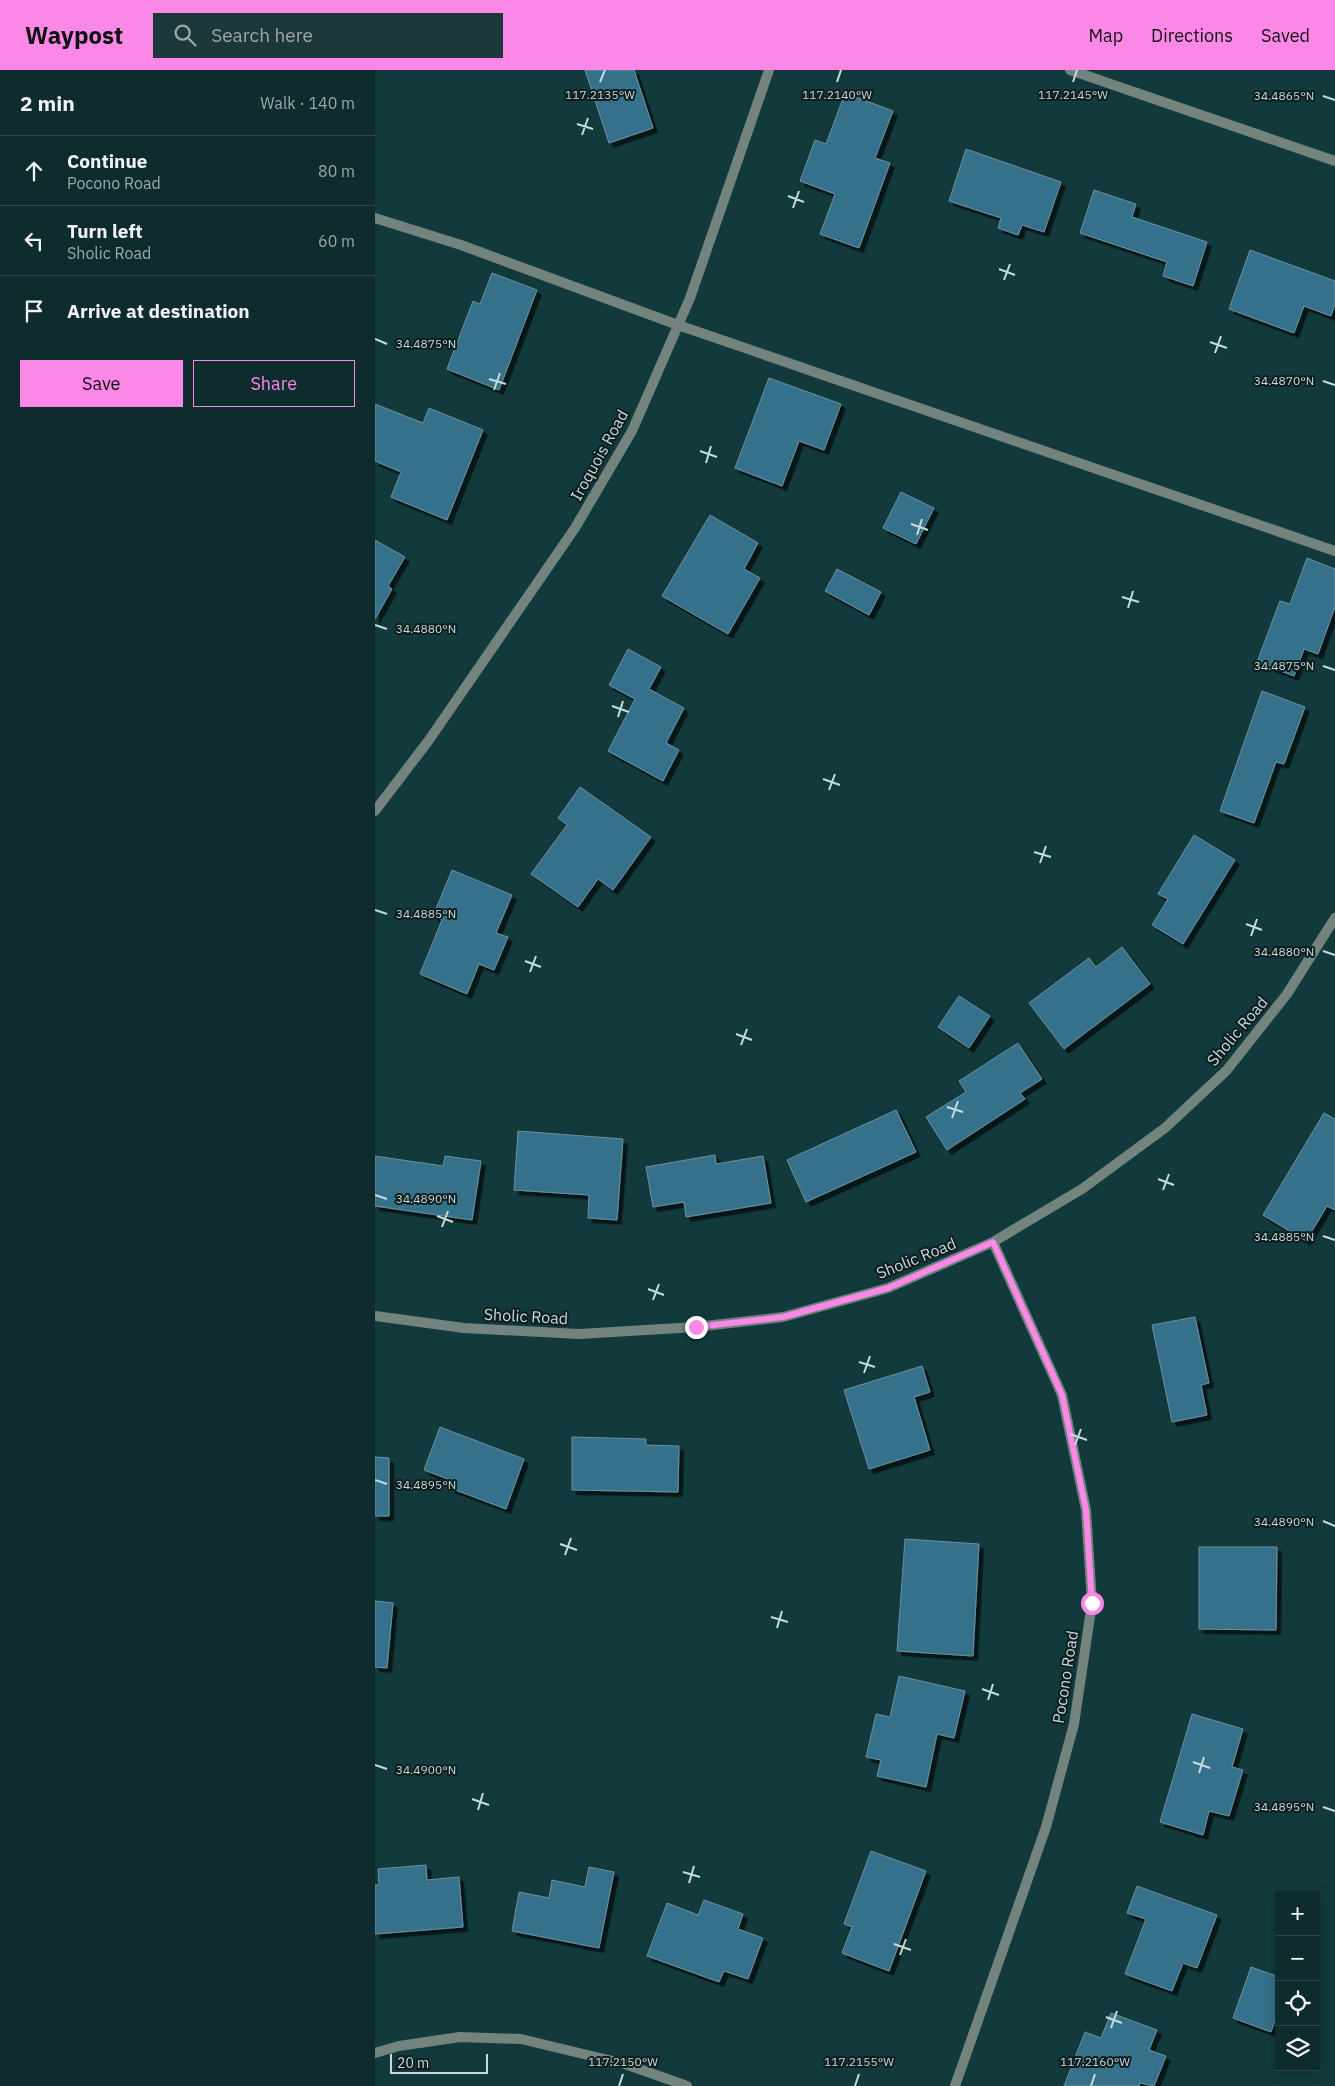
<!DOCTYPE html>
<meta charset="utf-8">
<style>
:root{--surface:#0e2c2e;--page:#1c383a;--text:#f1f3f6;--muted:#9ba7aa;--line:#2e484a;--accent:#fb87e6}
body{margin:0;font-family:"IBM Plex Sans",sans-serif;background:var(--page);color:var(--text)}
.controls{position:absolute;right:15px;bottom:15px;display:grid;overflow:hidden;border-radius:0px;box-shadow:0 2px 12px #0003}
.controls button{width:45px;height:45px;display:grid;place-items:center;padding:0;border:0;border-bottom:1px solid var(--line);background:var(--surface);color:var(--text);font:25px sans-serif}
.scale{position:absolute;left:15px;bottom:12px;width:98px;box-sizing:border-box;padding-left:5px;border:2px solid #c6dbdc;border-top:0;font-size:14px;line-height:18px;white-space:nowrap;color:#c6dbdc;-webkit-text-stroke:4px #0e1e1f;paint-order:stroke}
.stop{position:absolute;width:15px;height:15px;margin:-11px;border:4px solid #fb87e6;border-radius:50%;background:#fff}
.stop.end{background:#fb87e6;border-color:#fff;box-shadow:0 1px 5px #0008}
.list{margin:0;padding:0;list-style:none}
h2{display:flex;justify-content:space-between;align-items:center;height:65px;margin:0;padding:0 20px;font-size:21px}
h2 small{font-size:16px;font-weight:400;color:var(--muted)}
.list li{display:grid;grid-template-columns:32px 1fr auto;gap:15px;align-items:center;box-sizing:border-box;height:70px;padding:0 20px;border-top:1px solid var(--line)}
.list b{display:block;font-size:19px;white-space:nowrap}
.list p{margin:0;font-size:16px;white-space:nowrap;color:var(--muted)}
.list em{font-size:16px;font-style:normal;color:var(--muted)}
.actions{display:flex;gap:10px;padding:15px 20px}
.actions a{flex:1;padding:11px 0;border:1px solid var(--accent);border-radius:0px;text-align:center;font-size:18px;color:var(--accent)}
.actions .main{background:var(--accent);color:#111}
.icon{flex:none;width:28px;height:28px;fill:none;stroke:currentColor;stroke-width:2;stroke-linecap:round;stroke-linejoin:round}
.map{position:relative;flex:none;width:960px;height:2016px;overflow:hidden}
header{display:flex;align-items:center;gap:30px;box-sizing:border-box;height:70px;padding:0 25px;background:var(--accent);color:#111}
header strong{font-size:24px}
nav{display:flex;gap:28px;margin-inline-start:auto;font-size:18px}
.search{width:350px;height:45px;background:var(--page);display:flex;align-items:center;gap:12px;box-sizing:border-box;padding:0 18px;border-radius:0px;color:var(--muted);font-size:19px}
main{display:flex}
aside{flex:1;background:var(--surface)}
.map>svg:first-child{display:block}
.building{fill:#35718a;stroke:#6e909f;filter:url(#shadow)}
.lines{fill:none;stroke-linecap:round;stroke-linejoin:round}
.lane{stroke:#73837e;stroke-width:10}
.street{stroke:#73837e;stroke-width:10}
.route{stroke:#fb87e6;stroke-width:6}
.ticks{fill:none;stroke:#c6dbdc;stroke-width:2}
.labels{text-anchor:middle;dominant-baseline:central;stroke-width:4;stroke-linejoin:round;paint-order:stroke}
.street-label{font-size:16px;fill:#c6dbdc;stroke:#0e1e1f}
.ticks-label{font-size:12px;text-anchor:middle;fill:#c6dbdc;stroke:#0e1e1f;stroke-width:4;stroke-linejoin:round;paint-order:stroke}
</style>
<header>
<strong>Waypost</strong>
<div class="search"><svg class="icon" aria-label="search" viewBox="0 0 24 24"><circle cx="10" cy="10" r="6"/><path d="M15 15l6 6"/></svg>Search here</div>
<nav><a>Map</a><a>Directions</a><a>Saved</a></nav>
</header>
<main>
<aside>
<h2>2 min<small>Walk · 140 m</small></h2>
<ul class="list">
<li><svg class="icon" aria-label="ahead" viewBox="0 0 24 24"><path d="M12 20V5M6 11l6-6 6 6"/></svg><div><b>Continue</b><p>Pocono Road</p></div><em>80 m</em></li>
<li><svg class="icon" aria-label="left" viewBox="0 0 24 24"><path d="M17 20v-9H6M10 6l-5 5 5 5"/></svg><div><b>Turn left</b><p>Sholic Road</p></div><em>60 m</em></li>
<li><svg class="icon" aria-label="arrive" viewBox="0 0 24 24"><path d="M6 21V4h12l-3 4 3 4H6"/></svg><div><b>Arrive at destination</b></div></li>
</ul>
<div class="actions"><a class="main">Save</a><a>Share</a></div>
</aside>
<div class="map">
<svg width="960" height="2016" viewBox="0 0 960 2016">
<defs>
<filter id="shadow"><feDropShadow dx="4.5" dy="4.5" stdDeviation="0" flood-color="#0009"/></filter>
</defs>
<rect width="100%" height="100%" fill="#123a3d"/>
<path class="building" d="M 210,0 L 259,0 L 278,58 L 234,73 Z
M 470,23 L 518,41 L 500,88 L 515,93 L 484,178 L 445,164 L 460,124 L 425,111 L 440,70 L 451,74 Z
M 591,79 L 686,112 L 669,162 L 647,155 L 643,165 L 623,158 L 626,148 L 574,131 Z
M 719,120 L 761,134 L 757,147 L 832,172 L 818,216 L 788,206 L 792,192 L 705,163 Z
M 875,180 L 960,211 L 960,234 L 956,246 L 929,236 L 919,263 L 854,239 Z
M 117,203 L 162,220 L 124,320 L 72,299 L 98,231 L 105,234 Z
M 394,308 L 466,334 L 449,380 L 424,371 L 407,416 L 360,398 Z
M 0,334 L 48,353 L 54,338 L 108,360 L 72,450 L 16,427 L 26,402 L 0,391 Z
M 526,422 L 559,438 L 541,474 L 508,458 Z
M 335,445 L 383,473 L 369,499 L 385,508 L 353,564 L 287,526 Z
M 0,470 L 30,487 L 13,516 L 17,519 L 0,549 Z
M 932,488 L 960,499 L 960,537 L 943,584 L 929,579 L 919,606 L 882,592 L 905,531 L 915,534 Z
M 462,499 L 506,522 L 494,545 L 450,521 Z
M 253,579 L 286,597 L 274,619 L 309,638 L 291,673 L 304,680 L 288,711 L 233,681 L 260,629 L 234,615 Z
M 887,621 L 930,637 L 909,694 L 901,692 L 879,753 L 845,741 Z
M 205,717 L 276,767 L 238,820 L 223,809 L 203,837 L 156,804 L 192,755 L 183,748 Z
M 819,765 L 860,790 L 808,874 L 777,855 L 793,829 L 783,824 Z
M 77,800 L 137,825 L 121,863 L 133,867 L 119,900 L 104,894 L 92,924 L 45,904 L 67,850 L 58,846 Z
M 747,877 L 775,914 L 689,979 L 654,933 L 714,888 L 721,897 Z
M 584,926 L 615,946 L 594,978 L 563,957 Z
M 643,973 L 667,1009 L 645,1023 L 650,1029 L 572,1080 L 551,1047 L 591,1022 L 584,1011 Z
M 521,1040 L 541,1082 L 431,1132 L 412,1090 Z
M 949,1043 L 960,1049 L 960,1140 L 952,1136 L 931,1171 L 888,1145 Z
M 143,1061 L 248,1069 L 242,1150 L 213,1148 L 214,1125 L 139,1120 Z
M 340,1085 L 341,1094 L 388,1086 L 396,1133 L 311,1147 L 309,1132 L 278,1137 L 271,1097 Z
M 0,1086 L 68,1096 L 70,1086 L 106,1091 L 97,1150 L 0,1136 Z
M 820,1247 L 834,1313 L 826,1315 L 832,1345 L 797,1352 L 777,1255 Z
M 547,1296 L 555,1322 L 539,1327 L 555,1380 L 494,1399 L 469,1320 Z
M 65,1357 L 149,1389 L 131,1439 L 75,1418 L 78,1411 L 49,1400 Z
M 197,1367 L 271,1369 L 271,1375 L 304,1376 L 303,1422 L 197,1420 Z
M 0,1387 L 14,1388 L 14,1446 L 0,1446 Z
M 530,1469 L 604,1474 L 598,1586 L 522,1581 Z
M 824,1477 L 902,1477 L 901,1560 L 824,1559 Z
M 0,1531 L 18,1533 L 12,1598 L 0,1597 Z
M 524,1606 L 590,1621 L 579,1668 L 562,1664 L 551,1717 L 502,1706 L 506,1690 L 491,1687 L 501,1644 L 515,1647 Z
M 817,1644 L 868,1659 L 857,1697 L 868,1700 L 854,1746 L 834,1741 L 828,1765 L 785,1752 Z
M 496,1781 L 551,1801 L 514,1901 L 467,1883 L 477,1857 L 469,1854 Z
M 51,1795 L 52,1810 L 84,1807 L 88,1857 L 0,1864 L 0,1815 L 4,1815 L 3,1799 Z
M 214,1797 L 239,1802 L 224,1878 L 137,1861 L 144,1822 L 174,1828 L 177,1810 L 210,1817 Z
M 762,1816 L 842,1845 L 822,1898 L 808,1893 L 797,1921 L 750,1904 L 771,1849 L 752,1843 Z
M 329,1830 L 368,1844 L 363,1859 L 388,1868 L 373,1909 L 349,1901 L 344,1912 L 272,1886 L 292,1833 L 323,1845 Z
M 876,1897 L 904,1907 L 904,1939 L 896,1962 L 858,1948 Z
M 736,1943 L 782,1960 L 774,1980 L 791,1986 L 779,2016 L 765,2013 L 764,2016 L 689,2016 L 710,1962 L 726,1968 Z"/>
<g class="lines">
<path class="lane" d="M 0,148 L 86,175 L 303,255 L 960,481"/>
<path class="street" d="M 695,0 L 960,91
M 0,741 L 54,670 L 200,458 L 257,361 L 315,228 L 394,0
M 0,1246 L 89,1258 L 204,1264 L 321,1257 L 408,1247 L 513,1218 L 618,1172 L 707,1119 L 790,1058 L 852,1000 L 912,924 L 960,848
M 0,1983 L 24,1976 L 85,1967 L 146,1969 L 250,1994 L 312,2016
M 580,2016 L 671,1757 L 699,1654 L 717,1533 L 711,1440 L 687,1325 L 618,1172"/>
</g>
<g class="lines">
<path class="route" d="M 321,1257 L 408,1247 L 513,1218 L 618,1172 L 687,1325 L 711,1440 L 717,1533"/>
</g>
<path class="ticks" d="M 225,12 L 230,0M 462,12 L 466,0M 698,12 L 702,0M 948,26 L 960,30M 202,54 L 218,59M 207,65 L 213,48M 413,126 L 429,132M 418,138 L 424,121M 624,199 L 640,205M 629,210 L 635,194M 0,269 L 12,274M 835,272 L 852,278M 840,283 L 846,266M 114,309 L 131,314M 948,311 L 960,315M 119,320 L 125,303M 325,381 L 342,387M 331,393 L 336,376M 536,454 L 553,460M 542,465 L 547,449M 747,527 L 764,532M 753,538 L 758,521M 0,555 L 12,559M 948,596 L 960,600M 237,636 L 254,642M 243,647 L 248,631M 448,709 L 465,715M 454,720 L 460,704M 659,782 L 676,787M 665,793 L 671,776M 0,840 L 12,844M 871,854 L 887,860M 876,866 L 882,849M 948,881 L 960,885M 150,891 L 166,897M 155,902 L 161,886M 361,964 L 377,970M 366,975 L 372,959M 572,1037 L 588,1042M 577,1048 L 583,1031M 783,1109 L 799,1115M 788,1120 L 794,1104M 0,1125 L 12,1129M 62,1146 L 78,1152M 67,1157 L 73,1141M 948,1166 L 960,1170M 273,1219 L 289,1225M 278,1230 L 284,1214M 484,1292 L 500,1297M 489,1303 L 495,1286M 695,1364 L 712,1370M 700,1375 L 706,1359M 0,1410 L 12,1414M 948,1451 L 960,1456M 185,1474 L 202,1480M 190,1485 L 196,1468M 396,1547 L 413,1552M 402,1558 L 407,1541M 607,1619 L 624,1625M 613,1630 L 618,1614M 818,1692 L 835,1698M 0,1695 L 12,1699M 824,1703 L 829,1687M 97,1729 L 114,1735M 948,1737 L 960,1741M 103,1740 L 108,1723M 308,1802 L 325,1807M 314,1813 L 319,1796M 519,1874 L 536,1880M 525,1885 L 531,1869M 731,1947 L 747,1953M 736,1958 L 742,1941M 244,2016 L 248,2004M 480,2016 L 484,2004M 716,2016 L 720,2004"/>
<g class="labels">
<g class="street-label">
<text transform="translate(224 385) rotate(-61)">Iroquois Road</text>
<text transform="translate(862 961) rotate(-50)">Sholic Road</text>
<text transform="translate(541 1188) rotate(-22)">Sholic Road</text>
<text transform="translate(151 1246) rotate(3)">Sholic Road</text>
<text transform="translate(690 1607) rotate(-81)">Pocono Road</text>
</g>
</g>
<g class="ticks-label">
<text x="698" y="29">117.2145°W</text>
<text x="225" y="29">117.2135°W</text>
<text x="462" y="29">117.2140°W</text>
<text x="909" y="30">34.4865°N</text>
<text x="51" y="278">34.4875°N</text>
<text x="909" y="315">34.4870°N</text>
<text x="51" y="563">34.4880°N</text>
<text x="909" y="600">34.4875°N</text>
<text x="51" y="848">34.4885°N</text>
<text x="909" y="886">34.4880°N</text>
<text x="51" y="1133">34.4890°N</text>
<text x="909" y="1171">34.4885°N</text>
<text x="51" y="1419">34.4895°N</text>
<text x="909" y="1456">34.4890°N</text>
<text x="51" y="1704">34.4900°N</text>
<text x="909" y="1741">34.4895°N</text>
<text x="248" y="1996">117.2150°W</text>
<text x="484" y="1996">117.2155°W</text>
<text x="720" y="1996">117.2160°W</text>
</g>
</svg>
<div class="controls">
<button>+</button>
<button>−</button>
<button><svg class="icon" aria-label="locate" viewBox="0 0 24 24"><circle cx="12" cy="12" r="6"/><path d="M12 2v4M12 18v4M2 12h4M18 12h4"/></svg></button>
<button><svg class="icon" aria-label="layers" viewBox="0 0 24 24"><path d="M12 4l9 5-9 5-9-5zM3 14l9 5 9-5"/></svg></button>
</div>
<div class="scale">20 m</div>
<div class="stop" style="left:717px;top:1533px"></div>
<div class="stop end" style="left:321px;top:1257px"></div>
</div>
</main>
